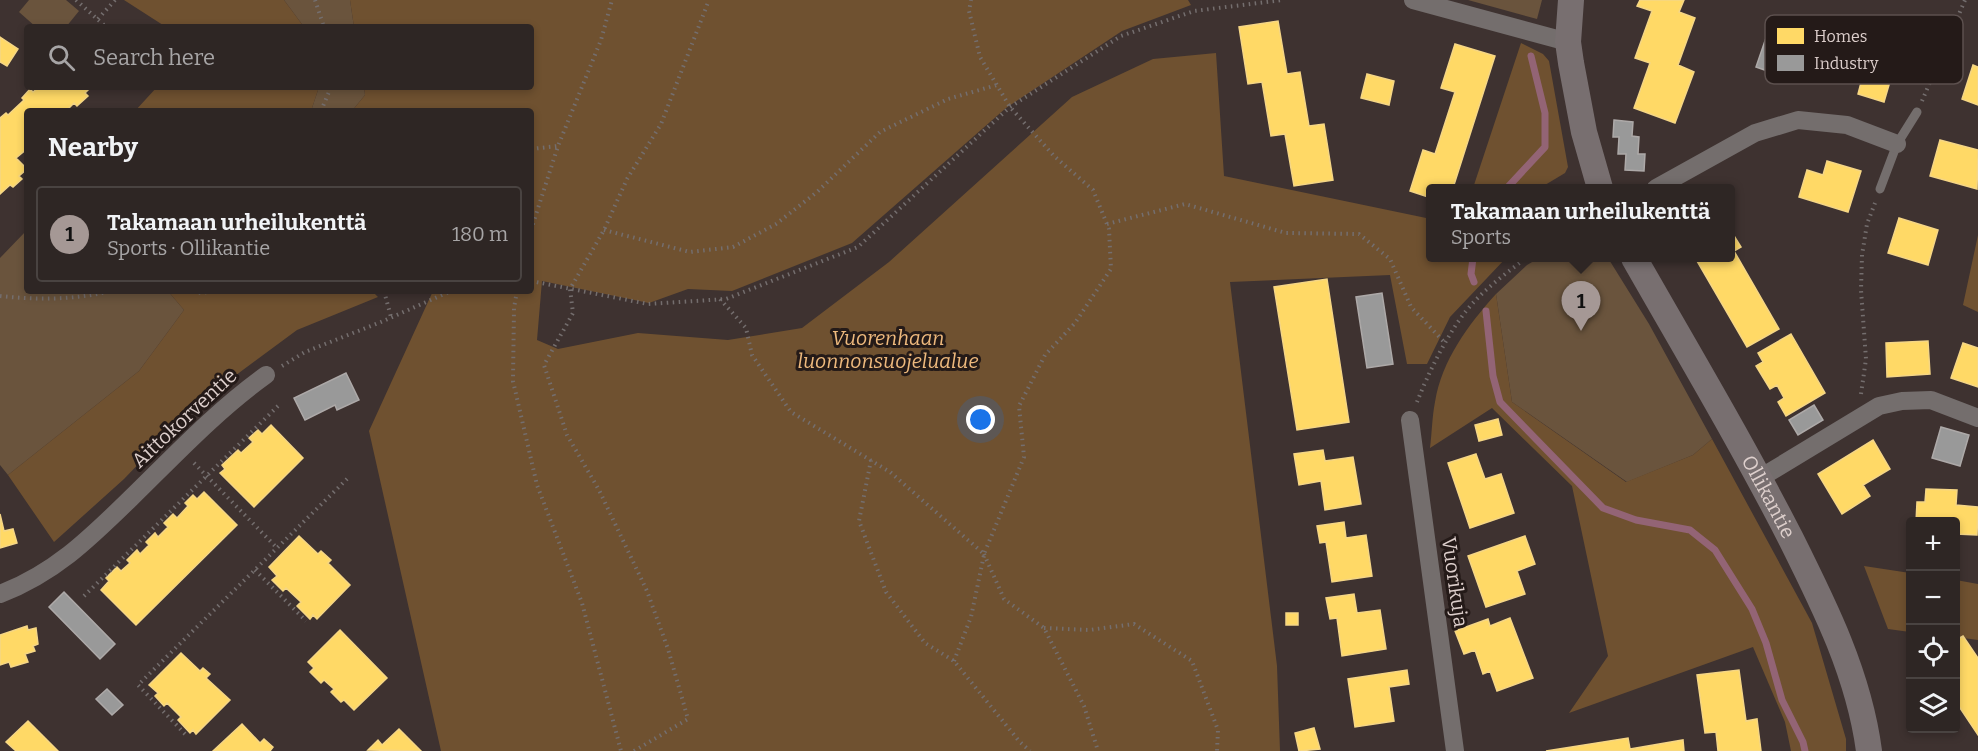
<!DOCTYPE html>
<meta charset="utf-8">
<style>
:root{--surface:#2e2624;--page:#362e2c;--text:#f1f3f6;--muted:#a7a5a6;--line:#494341;--accent:#a59895}
body{margin:0;font-family:Bitter,serif;background:var(--page);color:var(--text)}
.controls{position:absolute;right:18px;bottom:18px;display:grid;overflow:hidden;border-radius:6px;box-shadow:0 3px 9px #0003}
.controls button{width:54px;height:54px;display:grid;place-items:center;padding:0;border:0;border-bottom:2px solid var(--line);background:var(--surface);color:var(--text);font:30px sans-serif}
.you{position:absolute;left:981px;top:420px;width:21px;height:21px;margin:-15px;border:4px solid #fff;border-radius:50%;background:#1a73e8;box-shadow:0 0 0 9px #1a73e833}
.badge{display:grid;place-items:center;width:39px;height:39px;border-radius:50%;background:var(--accent);color:#111;font-size:20px;font-weight:700}
.pin{position:absolute;translate:-50% -50px;filter:drop-shadow(0 2px 3px #0008)}
.pin::after{content:'';position:absolute;top:32px;width:21px;height:18px;background:inherit;clip-path:polygon(0 0,100% 0,50% 100%)}
.popup{position:absolute;left:1426px;top:184px;width:309px;height:78px;box-sizing:border-box;display:grid;place-content:center;border-radius:6px;background:var(--surface);filter:drop-shadow(0 2px 4px #0005);font-size:20px;white-space:nowrap;color:var(--muted)}
.popup b{font-size:22px;color:var(--text)}
.popup::after{content:'';position:absolute;left:50%;top:100%;margin-left:-12px;border:12px solid transparent;border-top-color:var(--surface)}
.list{margin:0;padding:0;list-style:none}
h2{display:flex;justify-content:space-between;align-items:center;height:78px;margin:0;padding:0 24px;font-size:26px}
h2 small{font-size:20px;font-weight:400;color:var(--muted)}
.list li{display:grid;grid-template-columns:39px 1fr auto;gap:18px;align-items:center;box-sizing:border-box;height:96px;margin:0 12px 12px;padding:0 12px;border:2px solid var(--line);border-radius:6px}
.list b{display:block;font-size:22px;white-space:nowrap}
.list p{margin:0;font-size:20px;white-space:nowrap;color:var(--muted)}
.list em{font-size:20px;font-style:normal;color:var(--muted)}
.icon{flex:none;width:33px;height:33px;fill:none;stroke:currentColor;stroke-width:2;stroke-linecap:round;stroke-linejoin:round}
.map{position:relative;flex:none;width:1978px;height:751px;overflow:hidden}
.search{position:absolute;background:var(--surface);box-shadow:0 3px 9px #0003;left:24px;top:24px;width:510px;height:66px;display:flex;align-items:center;gap:15px;box-sizing:border-box;padding:0 21px;border-radius:6px;color:var(--muted);font-size:22px}
.panel{position:absolute;background:var(--surface);box-shadow:0 3px 9px #0003;left:24px;top:108px;width:510px;height:186px;border-radius:6px}
.map>svg:first-child{display:block}
.green{fill:#6a543d}
.forest{fill:#6f5130}
.homes{fill:#ffd966;stroke:#f5d685;stroke-width:1.5}
.industry{fill:#999;stroke:#ada9a8;stroke-width:1.5}
.lines{fill:none;stroke-linecap:round;stroke-linejoin:round}
.stream{stroke:#936475;stroke-width:7}
.path{stroke:#746e6e;stroke-width:4;stroke-dasharray:1.5 4.5;stroke-linecap:butt}
.lane{stroke:#746e6d;stroke-width:9}
.street{stroke:#746e6d;stroke-width:18}
.secondary{stroke:#786f70;stroke-width:26}
.labels{text-anchor:middle;dominant-baseline:central;stroke-width:6;stroke-linejoin:round;paint-order:stroke}
.park-label{font-size:20px;font-style:italic;fill:#eeb97d;stroke:#241a18}
.street-label{font-size:20px;fill:#ddcfcc;stroke:#241a18}
.key{fill:#241a18;stroke:#5c504e;stroke-width:1.5}
.key-label{font-size:16px;fill:#ddcfcc}
</style>
<div class="map">
<svg width="1978" height="751" viewBox="0 0 1978 751">
<rect width="100%" height="100%" fill="#3e3230"/>
<path class="green" d="M 29,0 L 66,0 L 79,11 L 66,27 L 36,27 L 19,12 Z
M 284,0 L 350,0 L 354,27 L 304,27 Z
M 1468,0 L 1542,0 L 1537,19 Z
M 319,87 L 364,87 L 365,95 L 352,111 L 311,111 Z
M 26,231 L 27,291 L 168,291 L 184,310 L 139,371 L 8,475 L 0,465 L 0,258 Z
M 1539,258 L 1608,258 L 1649,324 L 1712,439 L 1693,455 L 1627,482 L 1512,402 L 1496,294 L 1527,265 Z"/>
<path class="forest" d="M 124,0 L 284,0 L 304,27 L 166,27 Z
M 350,0 L 1188,0 L 1191,5 L 1122,31 L 1006,108 L 852,243 L 732,291 L 688,289 L 649,303 L 542,281 L 537,340 L 558,349 L 638,333 L 728,340 L 802,328 L 889,262 L 1072,97 L 1153,59 L 1216,53 L 1224,176 L 1431,219 L 1431,258 L 1506,258 L 1450,317 L 1427,364 L 1407,364 L 1390,275 L 1230,282 L 1277,666 L 1280,751 L 441,751 L 369,431 L 433,291 L 531,291 L 531,111 L 352,111 L 365,95 L 364,87 L 531,87 L 531,27 L 354,27 Z
M 1521,43 L 1543,54 L 1549,61 L 1568,167 L 1565,173 L 1540,188 L 1473,188 Z
M 157,87 L 319,87 L 311,111 L 135,111 Z
M 1978,235 L 1978,312 L 1963,305 Z
M 168,291 L 372,291 L 378,297 L 297,330 L 193,407 L 124,479 L 54,542 L 8,475 L 139,371 L 184,310 Z
M 1496,294 L 1512,402 L 1626,482 L 1693,455 L 1712,439 L 1812,623 L 1846,739 L 1846,751 L 1791,751 L 1785,722 L 1753,647 L 1569,713 L 1608,656 L 1572,486 L 1492,408 L 1430,448 C 1432,433 1432,417 1435,402 C 1442,360 1468,325 1496,294 Z
M 1864,566 L 1910,573 L 1910,632 L 1888,629 Z
M 1956,580 L 1978,584 L 1978,640 L 1956,637 Z"/>
<path class="homes" d="M 1640,0 L 1684,0 L 1679,12 L 1695,18 L 1678,65 L 1694,72 L 1675,123 L 1634,108 L 1650,63 L 1635,58 L 1652,11 L 1637,6 Z
M 1278,21 L 1287,74 L 1300,72 L 1309,126 L 1324,124 L 1333,180 L 1294,186 L 1285,134 L 1271,136 L 1262,82 L 1248,84 L 1239,27 Z
M 1794,24 L 1826,35 L 1813,78 L 1780,67 Z
M 1853,26 L 1887,36 L 1876,74 L 1891,78 L 1884,102 L 1858,94 L 1863,75 L 1841,69 Z
M 0,37 L 18,49 L 7,66 L 0,62 Z
M 1455,44 L 1495,56 L 1453,188 L 1431,188 L 1431,198 L 1410,191 L 1423,150 L 1435,154 L 1455,92 L 1441,88 Z
M 1973,65 L 1978,67 L 1978,105 L 1962,99 Z
M 1367,74 L 1394,81 L 1389,105 L 1361,98 Z
M 39,87 L 91,87 L 85,93 L 88,96 L 77,106 L 74,103 L 66,111 L 27,111 L 27,149 L 16,158 L 27,169 L 19,176 L 22,179 L 13,187 L 10,185 L 0,194 L 0,118 L 6,113 L 8,115 L 24,100 L 22,98 L 30,89 L 33,92 Z
M 1940,140 L 1978,150 L 1977,189 L 1930,176 Z
M 1827,161 L 1861,171 L 1848,212 L 1799,197 L 1807,170 L 1823,175 Z
M 1899,218 L 1938,230 L 1928,265 L 1888,253 Z
M 1731,231 L 1741,247 L 1734,251 L 1779,329 L 1747,347 L 1697,261 L 1702,258 L 1731,258 Z
M 1327,279 L 1349,422 L 1297,430 L 1274,287 Z
M 1791,334 L 1825,393 L 1786,416 L 1778,402 L 1784,398 L 1777,385 L 1770,389 L 1756,366 L 1763,362 L 1758,353 Z
M 1928,341 L 1930,374 L 1887,377 L 1886,343 Z
M 1963,343 L 1978,348 L 1978,387 L 1951,378 Z
M 1498,419 L 1502,435 L 1479,441 L 1475,425 Z
M 271,425 L 303,458 L 254,507 L 220,473 L 225,469 L 222,465 L 238,450 L 241,453 L 253,442 L 249,438 L 258,430 L 262,434 Z
M 1873,440 L 1890,469 L 1863,485 L 1870,496 L 1842,514 L 1818,474 Z
M 1323,450 L 1325,461 L 1353,457 L 1361,504 L 1325,510 L 1321,481 L 1299,485 L 1294,454 Z
M 1476,454 L 1485,479 L 1501,474 L 1514,513 L 1470,528 L 1448,463 Z
M 1926,489 L 1957,490 L 1956,505 L 1978,507 L 1977,535 L 1956,534 L 1956,522 L 1916,522 L 1917,502 L 1925,502 Z
M 204,492 L 237,525 L 136,625 L 101,590 L 109,581 L 106,578 L 117,567 L 121,571 L 130,563 L 127,560 L 137,550 L 140,554 L 149,545 L 146,542 L 155,533 L 158,537 L 168,527 L 164,523 L 173,514 L 177,518 L 188,506 L 185,503 L 193,495 L 197,499 Z
M 0,514 L 4,531 L 13,529 L 17,543 L 0,548 Z
M 1344,522 L 1346,538 L 1366,535 L 1372,576 L 1332,582 L 1326,542 L 1320,543 L 1317,526 Z
M 299,536 L 318,554 L 321,551 L 331,560 L 328,563 L 350,585 L 317,619 L 313,615 L 310,619 L 297,606 L 301,602 L 286,588 L 283,591 L 272,580 L 277,576 L 269,567 Z
M 1525,536 L 1535,564 L 1517,571 L 1525,594 L 1486,607 L 1468,556 Z
M 1354,594 L 1357,613 L 1380,610 L 1386,649 L 1342,656 L 1337,618 L 1330,619 L 1326,598 Z
M 1286,613 L 1298,613 L 1298,625 L 1286,625 Z
M 1510,618 L 1533,678 L 1497,691 L 1490,671 L 1483,674 L 1475,650 L 1464,654 L 1455,631 L 1488,619 L 1490,626 Z
M 27,626 L 28,630 L 36,628 L 38,644 L 33,646 L 35,651 L 25,654 L 28,662 L 11,667 L 9,662 L 0,665 L 0,635 Z
M 340,630 L 387,678 L 354,710 L 344,700 L 341,702 L 331,692 L 334,689 L 324,680 L 321,683 L 310,672 L 314,668 L 308,662 Z
M 1963,636 L 1978,658 L 1978,735 L 1956,702 L 1956,640 Z
M 181,653 L 200,671 L 203,668 L 210,674 L 206,678 L 230,700 L 196,734 L 193,730 L 190,733 L 178,720 L 181,717 L 167,703 L 164,706 L 155,696 L 158,693 L 149,685 Z
M 1407,670 L 1409,684 L 1389,687 L 1394,721 L 1355,727 L 1348,679 Z
M 1739,670 L 1746,721 L 1757,719 L 1761,751 L 1718,751 L 1716,732 L 1705,733 L 1697,675 Z
M 28,721 L 58,751 L 16,751 L 6,742 Z
M 242,724 L 260,743 L 264,739 L 273,747 L 270,751 L 213,751 Z
M 1314,728 L 1320,749 L 1299,751 L 1295,733 Z
M 399,729 L 421,751 L 368,750 L 378,740 L 382,745 Z
M 1628,738 L 1630,749 L 1683,740 L 1684,751 L 1546,751 Z"/>
<path class="industry" d="M 1767,35 L 1787,42 L 1776,74 L 1756,67 Z
M 1614,120 L 1633,122 L 1632,136 L 1639,137 L 1638,154 L 1645,154 L 1644,171 L 1625,170 L 1626,154 L 1618,154 L 1619,137 L 1613,137 Z
M 1382,293 L 1393,364 L 1367,368 L 1356,297 Z
M 346,373 L 359,400 L 337,410 L 335,405 L 305,420 L 294,398 Z
M 1814,405 L 1823,420 L 1798,435 L 1789,420 Z
M 1941,427 L 1969,435 L 1960,466 L 1932,458 Z
M 64,592 L 115,644 L 100,659 L 49,607 Z
M 107,689 L 123,705 L 112,715 L 96,699 Z"/>
<g class="lines">
<path class="stream" d="M 1507,188 L 1545,147 L 1545,113 L 1531,56
M 1473,258 L 1471,274 L 1474,282
M 1486,311 L 1493,376 L 1500,402 L 1603,508 L 1636,520 L 1690,530 L 1715,550 L 1752,609 L 1766,643 L 1782,700 L 1803,742 L 1805,751"/>
<path class="path" d="M 76,0 L 106,27
M 315,0 L 324,27
M 98,19 L 115,0
M 1922,101 L 1965,0
M 321,111 L 331,87
M 531,149 L 558,146
M 1107,224 L 1185,204 L 1286,233 L 1359,234 L 1390,259 L 1411,307 L 1446,344
M 531,230 L 558,146 L 601,40 L 612,0
M 604,230 L 690,252 L 733,247 L 776,224 L 817,192 L 880,132 L 948,99 L 997,85
M 531,281 L 648,304 L 726,299 L 858,247 L 1010,107 L 1121,36 L 1194,11 L 1282,0
M 187,291 L 203,293 L 211,291
M 384,291 L 391,317
M 517,291 L 514,308 L 513,381 L 537,485 L 582,603 L 621,751
M 0,296 C 37,300 74,300 111,291
M 720,299 L 746,328 L 752,355 L 791,412 L 890,472 L 984,554 L 1024,457 L 1019,406 L 1045,355 L 1075,323 L 1111,269 L 1109,229 L 1093,190 L 1054,156 L 1010,107 L 980,57 L 969,11 L 971,0
M 282,366 L 305,352 L 381,322 L 451,291
M 1861,394 L 1866,359 L 1861,290 L 1862,255 L 1867,224 L 1875,203
M 1417,402 C 1428,374 1445,339 1463,315 C 1480,292 1504,275 1526,258
M 871,460 L 859,521 L 886,592 L 925,643 L 954,661 L 1019,741 L 1030,751
M 194,463 L 277,548
M 984,554 L 1004,599 L 1044,628 L 1084,706 L 1098,751
M 255,570 L 306,621
M 84,596 L 278,406
M 1044,628 L 1089,630 L 1134,624 L 1192,661 L 1218,730 L 1217,751
M 954,661 L 971,617 L 984,555
M 185,734 L 138,685 L 348,478
M 634,751 L 688,719 L 668,649 L 647,591 L 599,490 L 567,435 L 544,365 L 573,313 L 570,289 L 604,230 L 627,179 L 661,124 L 709,0"/>
<path class="lane" d="M 1880,189 L 1897,144 L 1917,112"/>
<path class="street" d="M 1413,0 L 1568,42
M 1656,188 L 1755,133 L 1798,120 L 1847,125 L 1897,144
M 1410,420 L 1455,751
M 1760,478 L 1879,406 L 1902,401 L 1931,400 L 1978,418
M 0,594 C 55,573 90,538 131,498 C 175,455 216,411 266,375"/>
<g class="secondary">
<path d="M 1571,0 L 1568,42 L 1571,63 L 1584,132 L 1600,188"/>
<path id="s1" d="M 1634,258 C 1687,351 1742,443 1791,539 C 1825,607 1859,675 1869,751"/>
</g>
</g>
<g class="labels">
<g class="park-label">
<text x="888" y="338">Vuorenhaan<tspan x="888" dy="23">luonnonsuojelualue</tspan></text>
</g>
<g class="street-label">
<text transform="translate(184 418) rotate(-43)">Aittokorventie</text>
<text stroke="none"><textPath href="#s1" startOffset="274">Ollikantie</textPath></text>
<text transform="translate(1455 582) rotate(82)">Vuorikuja</text>
</g>
</g>
<rect x="1765" y="15" width="198" height="69" rx="9" class="key"/>
<rect x="1777" y="28" width="27" height="16" fill="#ffd966"/>
<rect x="1777" y="55" width="27" height="16" fill="#999"/>
<g class="key-label">
<text x="1814" y="42">Homes</text>
<text x="1814" y="69">Industry</text>
</g>
</svg>
<div class="controls">
<button>+</button>
<button>−</button>
<button><svg class="icon" aria-label="locate" viewBox="0 0 24 24"><circle cx="12" cy="12" r="6"/><path d="M12 2v4M12 18v4M2 12h4M18 12h4"/></svg></button>
<button><svg class="icon" aria-label="layers" viewBox="0 0 24 24"><path d="M12 4l9 5-9 5-9-5zM3 14l9 5 9-5"/></svg></button>
</div>
<div class="you"></div>
<div class="pin badge" style="left:1581px;top:331px">1</div>
<div class="popup"><b>Takamaan urheilukenttä</b>Sports</div>
<div class="search"><svg class="icon" aria-label="search" viewBox="0 0 24 24"><circle cx="10" cy="10" r="6"/><path d="M15 15l6 6"/></svg>Search here</div>
<section class="panel">
<h2>Nearby<small></small></h2>
<ul class="list">
<li><span class="badge">1</span><div><b>Takamaan urheilukenttä</b><p>Sports · Ollikantie</p></div><em>180 m</em></li>
</ul>
</section>
</div>
